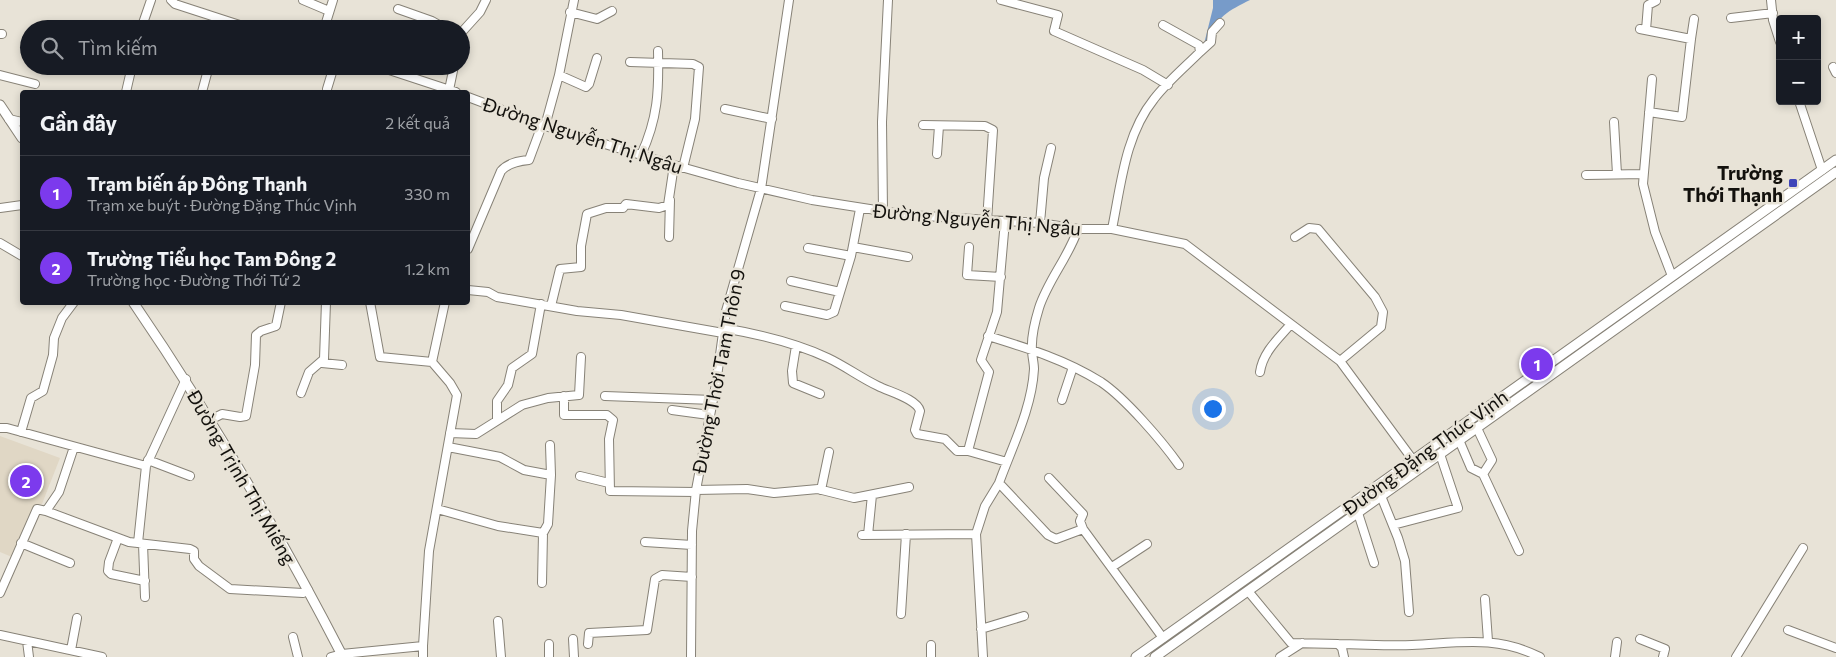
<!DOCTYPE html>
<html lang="vi">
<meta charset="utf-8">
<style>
:root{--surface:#171b24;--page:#20242c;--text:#f1f3f6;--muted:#9ea1a6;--line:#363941;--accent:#7c3aed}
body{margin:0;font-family:Commissioner,sans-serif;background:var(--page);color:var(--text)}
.controls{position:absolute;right:15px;top:15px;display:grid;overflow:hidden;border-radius:5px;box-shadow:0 2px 8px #0003}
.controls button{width:45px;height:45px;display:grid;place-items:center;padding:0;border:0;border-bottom:1px solid var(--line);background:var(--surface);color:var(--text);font:25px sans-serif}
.you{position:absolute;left:1212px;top:408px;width:18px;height:18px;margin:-12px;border:4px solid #fff;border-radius:50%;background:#1a73e8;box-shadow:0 0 0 8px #1a73e833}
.badge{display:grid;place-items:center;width:32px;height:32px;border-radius:50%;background:var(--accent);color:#fff;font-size:16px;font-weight:700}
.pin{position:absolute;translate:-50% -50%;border:2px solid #fff;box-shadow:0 1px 5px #0006}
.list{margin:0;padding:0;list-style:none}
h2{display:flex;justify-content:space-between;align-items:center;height:65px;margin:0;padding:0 20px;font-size:21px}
h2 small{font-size:16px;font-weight:400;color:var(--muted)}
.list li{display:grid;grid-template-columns:32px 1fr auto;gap:15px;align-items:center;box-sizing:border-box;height:75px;padding:0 20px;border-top:1px solid var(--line)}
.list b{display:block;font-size:19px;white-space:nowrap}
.list p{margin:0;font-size:16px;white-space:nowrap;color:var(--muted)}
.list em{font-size:16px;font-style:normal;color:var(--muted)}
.icon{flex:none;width:28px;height:28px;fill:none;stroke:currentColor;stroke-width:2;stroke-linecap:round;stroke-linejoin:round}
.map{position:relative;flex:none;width:1836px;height:657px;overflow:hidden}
.search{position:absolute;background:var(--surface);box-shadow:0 2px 8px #0003;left:20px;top:20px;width:450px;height:55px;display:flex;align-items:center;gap:12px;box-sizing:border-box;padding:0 18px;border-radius:28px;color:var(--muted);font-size:19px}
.panel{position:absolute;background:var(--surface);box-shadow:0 2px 8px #0003;left:20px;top:90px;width:450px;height:215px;border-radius:5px}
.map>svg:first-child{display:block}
.built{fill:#e0d7c5}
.water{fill:#779bc9}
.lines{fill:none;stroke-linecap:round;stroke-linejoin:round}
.minor-casing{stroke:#878277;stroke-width:10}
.major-casing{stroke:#878277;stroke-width:11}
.minor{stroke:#fff;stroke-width:8}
.major{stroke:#fff;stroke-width:9}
.poi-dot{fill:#3f45b9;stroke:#e8e3d7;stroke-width:2}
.labels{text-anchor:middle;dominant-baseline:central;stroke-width:5;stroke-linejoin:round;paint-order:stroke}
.street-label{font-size:19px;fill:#13110d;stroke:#e8e3d7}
.poi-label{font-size:19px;font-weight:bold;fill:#13110d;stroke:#e8e3d7;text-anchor:end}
</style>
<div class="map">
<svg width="1836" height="657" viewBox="0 0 1836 657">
<rect width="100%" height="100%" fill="#e8e3d7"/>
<path class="built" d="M 0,436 L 60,458 L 42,504 L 34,506 L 12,557 L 0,552 Z"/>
<path class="water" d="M 1213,0 L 1250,0 C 1230,10 1213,18 1210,42 L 1204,44 L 1213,8 Z"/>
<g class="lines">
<defs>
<path id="minor" d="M 171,0 L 175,4 L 252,29
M 303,0 L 329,11
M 1001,0 L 1058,15 L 1054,31 L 1143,70 L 1168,85
M 1771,0 L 1773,20 L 1780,42
M 398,9 L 432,21 L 446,29
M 570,12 L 597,19 L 612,11
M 1731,18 L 1773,13
M 141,29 L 151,0
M 324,29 L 333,0
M 1640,29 L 1691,39 L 1682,117 L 1649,112
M 1646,30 L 1648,5 L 1656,1
M 461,33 L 480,12 L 486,0
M 0,34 L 2,34
M 1691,39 L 1694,19
M 1200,52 L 1211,42 L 1212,32 L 1220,23
M 630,62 L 693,64 L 699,67 L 695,119 L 683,168
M 377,66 L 456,92
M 1833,67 L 1836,73
M 0,75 L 35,84
M 559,75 L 586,87 L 589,84 L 597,58
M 1652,79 L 1643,184 L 1655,232 L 1672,276
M 327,89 L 334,66
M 449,90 L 454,66
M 126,92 L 132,66
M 202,92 L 209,66
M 468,97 L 542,125 L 674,165 L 738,183 L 812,200 L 908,215 L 1040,223 L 1078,229 L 1112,229 L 1185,244 L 1340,361 L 1413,460
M 1799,101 L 1822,170
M 725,109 L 772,119
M 9,119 L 22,122
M 1614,122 L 1617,174
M 923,125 L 985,126 L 993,130 L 987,221
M 545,126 L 559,75 L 574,0
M 937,154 L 939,126
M 641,155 C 658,118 659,91 658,51
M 1586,175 L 1643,174
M 0,208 L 22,205
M 883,212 L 882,122 L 888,0
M 1040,223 L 1044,178 L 1051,148
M 1078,229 C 1068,258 1048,280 1039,308 C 1035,321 1031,336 1032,350 C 1032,356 1034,363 1034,369 C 1032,408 1012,447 999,483 L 1048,535 L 1056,539 L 1083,529 L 1163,638
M 1112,229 C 1121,185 1125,135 1154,99 C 1167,82 1185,67 1200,52 L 1199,45 L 1163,25
M 669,237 L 670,200
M 1295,237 L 1309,228 L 1318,229 L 1375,297 L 1383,312 L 1381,327 L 1340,361
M 0,243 L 22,256
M 853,247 L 908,257
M 969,247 L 967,275 L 1001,277
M 808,248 L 851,256
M 468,249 L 501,171 C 508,163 518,161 529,160 L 542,125
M 791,281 L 840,292
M 468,290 L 488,292 L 497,297 L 577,311 L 621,315 L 723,333
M 370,302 L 380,357 L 432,362
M 551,306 L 560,269 L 581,267 L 581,246 L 587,214 L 606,208 L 623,208 L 626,204 L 659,208 L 668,205 L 674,165
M 785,306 L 827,315 L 834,312 L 851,256 L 860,209
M 723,328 C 758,334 796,343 828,358 C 845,366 861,378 878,386 C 890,392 917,399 920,411 L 915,430 L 917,434 L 945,439 L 957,451 L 968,451 L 1007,462
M 988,336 C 1027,348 1066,360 1101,382 C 1125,398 1162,441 1179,465
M 796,346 L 792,371 L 793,383 L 820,394
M 322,363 L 342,365
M 1260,372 C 1263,352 1278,339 1291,324
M 301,393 L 309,372 L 324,359 L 326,302
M 564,396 L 564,415 L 607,415 L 613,420 L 609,439 L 610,491 L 696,492
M 605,396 L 713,400
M 1062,400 L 1073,367
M 672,410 L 709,415
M 497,419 L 497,401 L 508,385 L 512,368 L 532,354 L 541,304
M 210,420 L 222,414 L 240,417 L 246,416 L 255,365 L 256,335 L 261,331 L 276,326 L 281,302
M 0,428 L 7,428 L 146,466 L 186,379
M 1477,428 L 1492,460 L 1483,474
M 21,432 L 31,398 L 43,391 L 53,355 L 54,338 L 62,318 L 74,302
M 450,433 L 476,434 L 522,405 L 548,398 L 579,395 L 581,357
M 1459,440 L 1471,468 L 1483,474 L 1519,551
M 550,445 L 551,475
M 448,447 L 500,457 L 524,470 L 551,475 L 548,524 L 543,533
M 968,451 L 989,372 L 981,360 L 997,312 L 1005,221
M 148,460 L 190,476
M 580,476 L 609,483
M 1049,478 L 1083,514 L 1080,521 L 1083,529
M 696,490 L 747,489 L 774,493 L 818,489 L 854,498 L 909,487
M 821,490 L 829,452
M 1381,496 L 1398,538 L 1405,561 L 1409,612
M 437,509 L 498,526 L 543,533 L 542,583
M 46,511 L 129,542 L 190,549 L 194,551 L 194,559 L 199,566 L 230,589 L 303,593 L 308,590
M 1358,513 L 1374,563
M 1393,525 L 1458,508 L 1440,454
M 976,534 L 983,657
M 862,535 L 976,534 L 985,506 L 999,483
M 868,535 L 872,495
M 118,538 L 109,562 L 108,571 L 111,574 L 145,581
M 645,542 L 692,545
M 21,543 L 70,563
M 138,543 L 146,466
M 143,544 L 145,597
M 1112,567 L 1147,544
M 1248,591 L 1291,643 L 1338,644 L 1342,648 L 1344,657
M 0,593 L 37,509 L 46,511 L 59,492 L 74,447
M 1485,599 L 1488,641
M 901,614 L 906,534
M 498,621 L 501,657
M 981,629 L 1024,616
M 1788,630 L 1836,648
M 0,635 L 102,657
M 293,637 L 298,657
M 573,639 L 574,657
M 1640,639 L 1665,649 L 1663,657
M 27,641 L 29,657
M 549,644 L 549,657
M 588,644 L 589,633 L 647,630 L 655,579 L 662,575 L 692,577
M 1338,644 C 1362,644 1387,646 1412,645 C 1459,643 1496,635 1540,657
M 931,645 L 931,657
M 423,646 L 423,657
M 71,650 L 77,618
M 331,657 L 342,654 L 423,646 L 429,551 L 457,395 L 450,383 L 432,362 L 445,302
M 691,657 L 692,531 L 696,490 L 716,384 L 726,311 L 761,189 L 789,0
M 1280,657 L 1302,643
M 1615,657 L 1617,642
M 1736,657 L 1803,548"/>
<path id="major" d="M 0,105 L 22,138
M 133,302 C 211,416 280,535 343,657
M 1136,657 L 1836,160
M 1155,657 L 1836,172"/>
</defs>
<use href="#minor" class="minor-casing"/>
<use href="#major" class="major-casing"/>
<use href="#minor" class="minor"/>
<use href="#major" class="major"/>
</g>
<rect class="poi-dot" x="1788" y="178" width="10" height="10" rx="2.5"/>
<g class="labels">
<g class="street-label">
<text transform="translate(583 135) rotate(18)">Đường Nguyễn Thị Ngâu</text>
<text transform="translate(977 219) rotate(5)">Đường Nguyễn Thị Ngâu</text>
<text transform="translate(718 371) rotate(-79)">Đường Thời Tam Thôn 9</text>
<text transform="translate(1425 452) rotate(-36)">Đường Đặng Thúc Vịnh</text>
<text transform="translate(242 477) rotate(60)">Đường Trịnh Thị Miếng</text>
</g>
<g class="poi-label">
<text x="1783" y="172">Trường<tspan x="1783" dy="22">Thới Thạnh</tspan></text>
</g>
</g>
</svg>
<div class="controls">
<button>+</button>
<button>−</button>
</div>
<div class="you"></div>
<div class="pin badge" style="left:1537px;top:364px">1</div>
<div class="pin badge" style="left:26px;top:481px">2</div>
<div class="search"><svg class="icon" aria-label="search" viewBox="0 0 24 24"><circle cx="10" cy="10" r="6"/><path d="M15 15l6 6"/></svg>Tìm kiếm</div>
<section class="panel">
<h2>Gần đây<small>2 kết quả</small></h2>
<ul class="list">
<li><span class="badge">1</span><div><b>Trạm biến áp Đông Thạnh</b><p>Trạm xe buýt · Đường Đặng Thúc Vịnh</p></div><em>330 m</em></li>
<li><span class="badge">2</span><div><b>Trường Tiểu học Tam Đông 2</b><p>Trường học · Đường Thới Tứ 2</p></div><em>1.2 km</em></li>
</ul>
</section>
</div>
